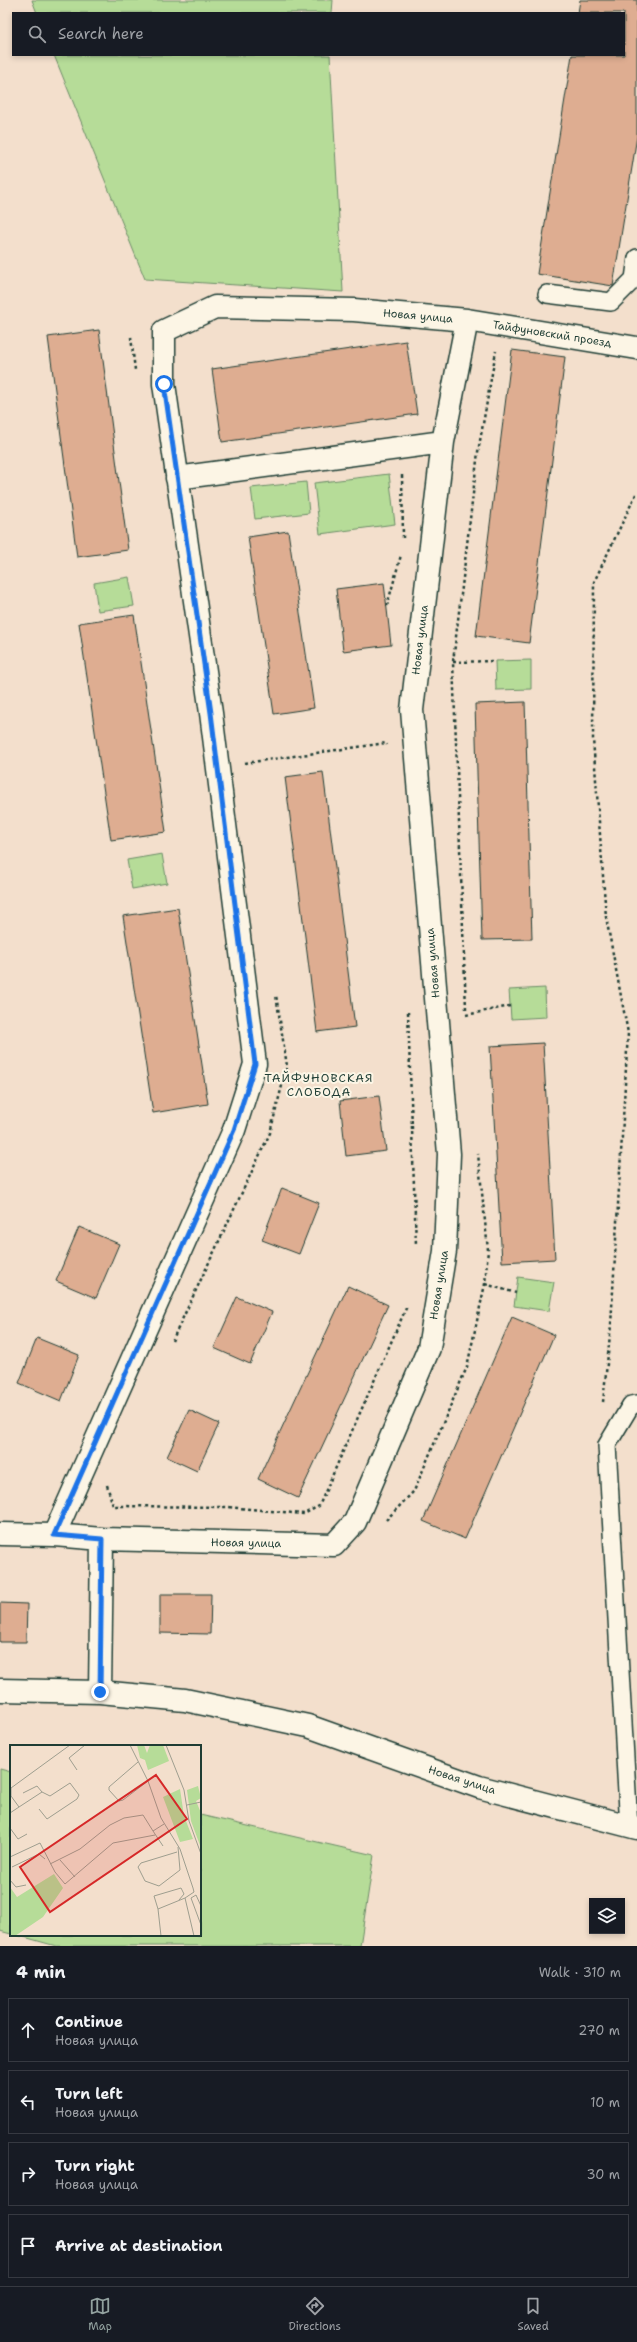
<!DOCTYPE html>
<meta charset="utf-8">
<style>
:root{--surface:#171b24;--page:#242831;--text:#f1f3f6;--muted:#9ea1a6;--line:#363941;--accent:#92a19f}
body{margin:0;font-family:"Shantell Sans",sans-serif;background:var(--page);color:var(--text)}
.controls{position:absolute;right:12px;bottom:12px;display:grid;overflow:hidden;border-radius:0px;box-shadow:0 2px 6px #0003}
.controls button{width:36px;height:36px;display:grid;place-items:center;padding:0;border:0;border-bottom:1px solid var(--line);background:var(--surface);color:var(--text);font:20px sans-serif}
.stop{position:absolute;width:12px;height:12px;margin:-9px;border:3px solid #1a73e8;border-radius:50%;background:#fff}
.stop.end{background:#1a73e8;border-color:#fff;box-shadow:0 1px 4px #0008}
.list{margin:0;padding:0;list-style:none}
h2{display:flex;justify-content:space-between;align-items:center;height:52px;margin:0;padding:0 16px;font-size:17px}
h2 small{font-size:13px;font-weight:400;color:var(--muted)}
.list li{display:grid;grid-template-columns:26px 1fr auto;gap:12px;align-items:center;box-sizing:border-box;height:64px;margin:0 8px 8px;padding:0 8px;border:1px solid var(--line);border-radius:0px}
.list b{display:block;font-size:15px;white-space:nowrap}
.list p{margin:0;font-size:13px;white-space:nowrap;color:var(--muted)}
.list em{font-size:13px;font-style:normal;color:var(--muted)}
.icon{flex:none;width:22px;height:22px;fill:none;stroke:currentColor;stroke-width:2;stroke-linecap:round;stroke-linejoin:round}
.map{position:relative;flex:none;width:637px;height:1946px;overflow:hidden}
.search{position:absolute;background:var(--surface);box-shadow:0 2px 6px #0003;left:12px;right:12px;top:12px;height:44px;display:flex;align-items:center;gap:10px;box-sizing:border-box;padding:0 14px;border-radius:0px;color:var(--muted);font-size:15px}
.sheet{height:340px;background:var(--surface)}
nav{display:flex;justify-content:space-around;align-items:center;box-sizing:border-box;height:56px;border-top:1px solid var(--line);background:var(--surface);font-size:11px;color:var(--muted)}
nav a{display:grid;justify-items:center;gap:2px}
nav .on{color:var(--accent)}
.map>svg:first-child{display:block}
.green{fill:#b6dc98;stroke:#6a8c66}
.building{fill:#dead91;stroke:#1f3d34}
.lines{fill:none;stroke-linecap:round;stroke-linejoin:round}
.lane-casing{stroke:#1f3d34;stroke-width:20}
.street-casing{stroke:#1f3d34;stroke-width:25}
.path{stroke:#1f3d34;stroke-width:2.5;stroke-dasharray:3 3;stroke-linecap:butt}
.lane{stroke:#fcf5e5;stroke-width:17}
.street{stroke:#fcf5e5;stroke-width:22}
.route{stroke:#1a73e8;stroke-width:5}
.labels{text-anchor:middle;dominant-baseline:central;stroke-width:4;stroke-linejoin:round;paint-order:stroke}
.street-label{font-size:11px;fill:#1f3d34;stroke:#fcf5e5}
.neighbourhood-label{font-size:12px;letter-spacing:1px;fill:#1f3d34;stroke:#fcf5e5}
.inset-road{fill:none;stroke:#9e9e8f;stroke-width:1}
.view{fill:#d62828;fill-opacity:0.15;stroke:#d62828;stroke-width:2}
.inset-edge{fill:none;stroke:#1f3d34;stroke-width:2}
</style>
<div class="map">
<svg width="637" height="1946" viewBox="0 0 637 1946">
<rect width="100%" height="100%" fill="#f3dfcc"/>
<filter id="ink" filterUnits="userSpaceOnUse"><feTurbulence type="fractalNoise" baseFrequency=".025" numOctaves="2"/><feDisplacementMap in="SourceGraphic" scale="8" xChannelSelector="R" yChannelSelector="G"/><feConvolveMatrix kernelMatrix="1 2 1 2 8 2 1 2 1" color-interpolation-filters="sRGB"/></filter>
<g filter="url(#ink)">
<path class="green" d="M 32,0 L 333,0 L 332,13 L 37,13 Z
M 54,55 L 330,55 L 343,292 L 145,279 Z
M 389,474 L 395,524 L 320,534 L 314,483 Z
M 306,482 L 309,513 L 255,519 L 251,488 Z
M 129,577 L 134,606 L 98,611 L 94,583 Z
M 531,660 L 531,689 L 496,690 L 495,661 Z
M 162,854 L 167,883 L 132,889 L 127,860 Z
M 545,988 L 546,1017 L 511,1019 L 509,990 Z
M 518,1277 L 554,1282 L 549,1311 L 514,1306 Z
M 0,1769 L 11,1772 L 11,1934 L 0,1931 Z
M 200,1815 L 374,1855 L 360,1946 L 56,1946 L 17,1935 L 200,1935 Z"/>
<path class="building" d="M 580,0 L 637,0 L 637,136 L 613,286 L 537,274 L 572,55 L 624,55 L 624,13 L 578,13 Z
M 99,330 L 128,550 L 77,557 L 48,337 Z
M 406,341 L 417,414 L 222,442 L 212,369 Z
M 512,350 L 565,357 L 529,643 L 476,636 Z
M 288,531 L 314,708 L 274,714 L 248,537 Z
M 384,583 L 391,645 L 343,651 L 336,589 Z
M 134,615 L 166,832 L 111,840 L 79,623 Z
M 525,702 L 532,939 L 482,940 L 475,704 Z
M 323,772 L 355,1027 L 317,1032 L 285,777 Z
M 178,908 L 208,1104 L 153,1113 L 123,916 Z
M 543,1043 L 555,1259 L 502,1262 L 490,1046 Z
M 379,1096 L 386,1151 L 346,1156 L 340,1101 Z
M 282,1188 L 319,1203 L 299,1254 L 262,1240 Z
M 79,1227 L 119,1244 L 96,1298 L 56,1281 Z
M 348,1286 L 388,1305 L 298,1498 L 258,1479 Z
M 237,1297 L 272,1312 L 250,1364 L 214,1348 Z
M 512,1317 L 554,1335 L 465,1539 L 423,1521 Z
M 37,1338 L 79,1355 L 61,1401 L 19,1383 Z
M 189,1410 L 219,1424 L 197,1471 L 167,1457 Z
M 160,1594 L 211,1594 L 210,1634 L 160,1633 Z
M 0,1603 L 27,1604 L 26,1642 L 0,1642 Z"/>
<g class="lines">
<defs>
<path id="lane" d="M 547,294 L 611,302 L 634,279 L 637,258
M 629,1827 L 607,1445 L 631,1405 L 637,1404"/>
<path id="street" d="M 177,478 L 443,442
M 0,1534 L 54,1535 L 102,1539 L 100,1692
M 54,1535 L 234,1130 L 255,1064 L 211,713 L 164,384 L 164,331 L 215,307 L 354,310 L 467,320 L 637,348
M 102,1539 L 334,1545 L 355,1522 L 429,1348 L 445,1251 L 449,1154 L 412,710 L 443,442 L 467,320
M 0,1690 L 100,1692 L 185,1700 L 308,1726 L 479,1787 L 637,1828"/>
</defs>
<use href="#lane" class="lane-casing"/>
<use href="#street" class="street-casing"/>
<path class="path" d="M 131,337 L 135,370
M 402,475 L 403,538
M 387,606 L 401,555
M 453,662 L 495,661
M 245,763 L 386,743 L 387,745
M 466,1009 L 453,662 L 478,452 L 496,351
M 408,1012 L 416,1245
M 466,1015 L 510,1006
M 485,1284 L 516,1293
M 172,1341 L 270,1133 L 287,1066 L 276,995
M 603,1402 L 611,1325 L 628,1033 L 606,917 L 593,739 L 594,582 L 637,492
M 107,1485 L 113,1506 L 228,1507 L 304,1514 L 319,1506 L 407,1306
M 386,1520 L 414,1491 L 467,1367 L 485,1284 L 488,1250 L 478,1154"/>
<use href="#lane" class="lane"/>
<use href="#street" class="street"/>
</g>
</g>
<g class="lines" filter="url(#ink)">
<path class="route" d="M 100,1692 L 102,1539 L 54,1535 L 234,1130 L 255,1064 L 211,713 L 164,384"/>
</g>
<g class="labels">
<g class="street-label">
<text transform="translate(418 316) rotate(5)">Новая улица</text>
<text transform="translate(552 334) rotate(9)">Тайфуновский проезд</text>
<text transform="translate(420 640) rotate(-83)">Новая улица</text>
<text transform="translate(433 963) rotate(-95)">Новая улица</text>
<text transform="translate(439 1285) rotate(-81)">Новая улица</text>
<text transform="translate(246 1543) rotate(1)">Новая улица</text>
<text transform="translate(462 1780) rotate(18)">Новая улица</text>
</g>
<g class="neighbourhood-label">
<text x="319" y="1078">ТАЙФУНОВСКАЯ<tspan x="319" dy="14">СЛОБОДА</tspan></text>
</g>
</g>
<g transform="translate(10 1745)">
<rect width="191" height="191" fill="#f3dfcc"/>
<path d="M 127,0 L 134,0 L 137,8 L 140,0 L 153,0 L 159,16 L 138,25 L 135,15 L 130,13 ZM 188,41 L 191,53 L 186,56 L 191,68 L 191,103 L 181,76 L 177,45 ZM 170,44 L 174,71 L 183,94 L 170,97 L 153,52 ZM 44,129 L 53,143 L 33,172 L 5,191 L 0,191 L 0,142 L 7,152 Z" fill="#b6dc98"/>
<path class="inset-road" d="M 120,0 L 138,36 L 151,73 L 170,104 L 183,143 L 184,147 L 175,153 L 148,164 L 151,191M 156,0 L 174,45 L 179,76 L 191,109M 128,17 L 99,42 L 99,45 L 109,56 L 113,55 L 138,36M 67,25 L 59,13 L 75,0M 177,60 L 191,57M 9,62 L 32,47 L 27,41 L 13,48M 29,64 L 37,74 L 67,54 L 69,50 L 60,38 L 40,51 L 32,47M 0,68 L 9,62 L 1,51 L 1,43 L 60,0M 0,83 L 8,94 L 17,89M 153,101 L 143,86 L 154,79M 167,107 L 131,118 L 128,122 L 135,136 L 149,141 L 170,125 L 168,102M 0,112 L 30,98 L 45,127 L 55,139 L 103,98 L 145,90M 50,115 L 65,132M 40,119 L 70,104 L 100,80 L 114,73 L 133,70 L 143,86M 2,122 L 29,109 L 35,114M 0,135 L 6,142 L 16,140M 186,150 L 181,153 L 191,180M 186,150 L 191,161M 175,153 L 184,191M 148,164 L 144,151 L 171,143 L 174,149 L 169,155"/>
<path class="view" d="M 146,30 L 177,74 L 40,167 L 10,122 Z"/>
<rect width="191" height="191" class="inset-edge"/>
</g>
</svg>
<div class="controls">
<button><svg class="icon" aria-label="layers" viewBox="0 0 24 24"><path d="M12 4l9 5-9 5-9-5zM3 14l9 5 9-5"/></svg></button>
</div>
<div class="stop" style="left:164px;top:384px"></div>
<div class="stop end" style="left:100px;top:1692px"></div>
<div class="search"><svg class="icon" aria-label="search" viewBox="0 0 24 24"><circle cx="10" cy="10" r="6"/><path d="M15 15l6 6"/></svg>Search here</div>
</div>
<section class="sheet">
<h2>4 min<small>Walk · 310 m</small></h2>
<ul class="list">
<li><svg class="icon" aria-label="ahead" viewBox="0 0 24 24"><path d="M12 20V5M6 11l6-6 6 6"/></svg><div><b>Continue</b><p>Новая улица</p></div><em>270 m</em></li>
<li><svg class="icon" aria-label="left" viewBox="0 0 24 24"><path d="M17 20v-9H6M10 6l-5 5 5 5"/></svg><div><b>Turn left</b><p>Новая улица</p></div><em>10 m</em></li>
<li><svg class="icon" aria-label="right" viewBox="0 0 24 24"><path d="M7 20v-9h11M14 6l5 5-5 5"/></svg><div><b>Turn right</b><p>Новая улица</p></div><em>30 m</em></li>
<li><svg class="icon" aria-label="arrive" viewBox="0 0 24 24"><path d="M6 21V4h12l-3 4 3 4H6"/></svg><div><b>Arrive at destination</b></div></li>
</ul>
</section>
<nav>
<a class="on"><svg class="icon" aria-label="map" viewBox="0 0 24 24"><path d="M3 6l6-2 6 2 6-2v14l-6 2-6-2-6 2zM9 4v14M15 6v14"/></svg>Map</a>
<a><svg class="icon" aria-label="directions" viewBox="0 0 24 24"><path d="M12 3l9 9-9 9-9-9zM9 14v-3h6M13 9l2 2-2 2"/></svg>Directions</a>
<a><svg class="icon" aria-label="saved" viewBox="0 0 24 24"><path d="M7 4h10v16l-5-4-5 4z"/></svg>Saved</a>
</nav>
